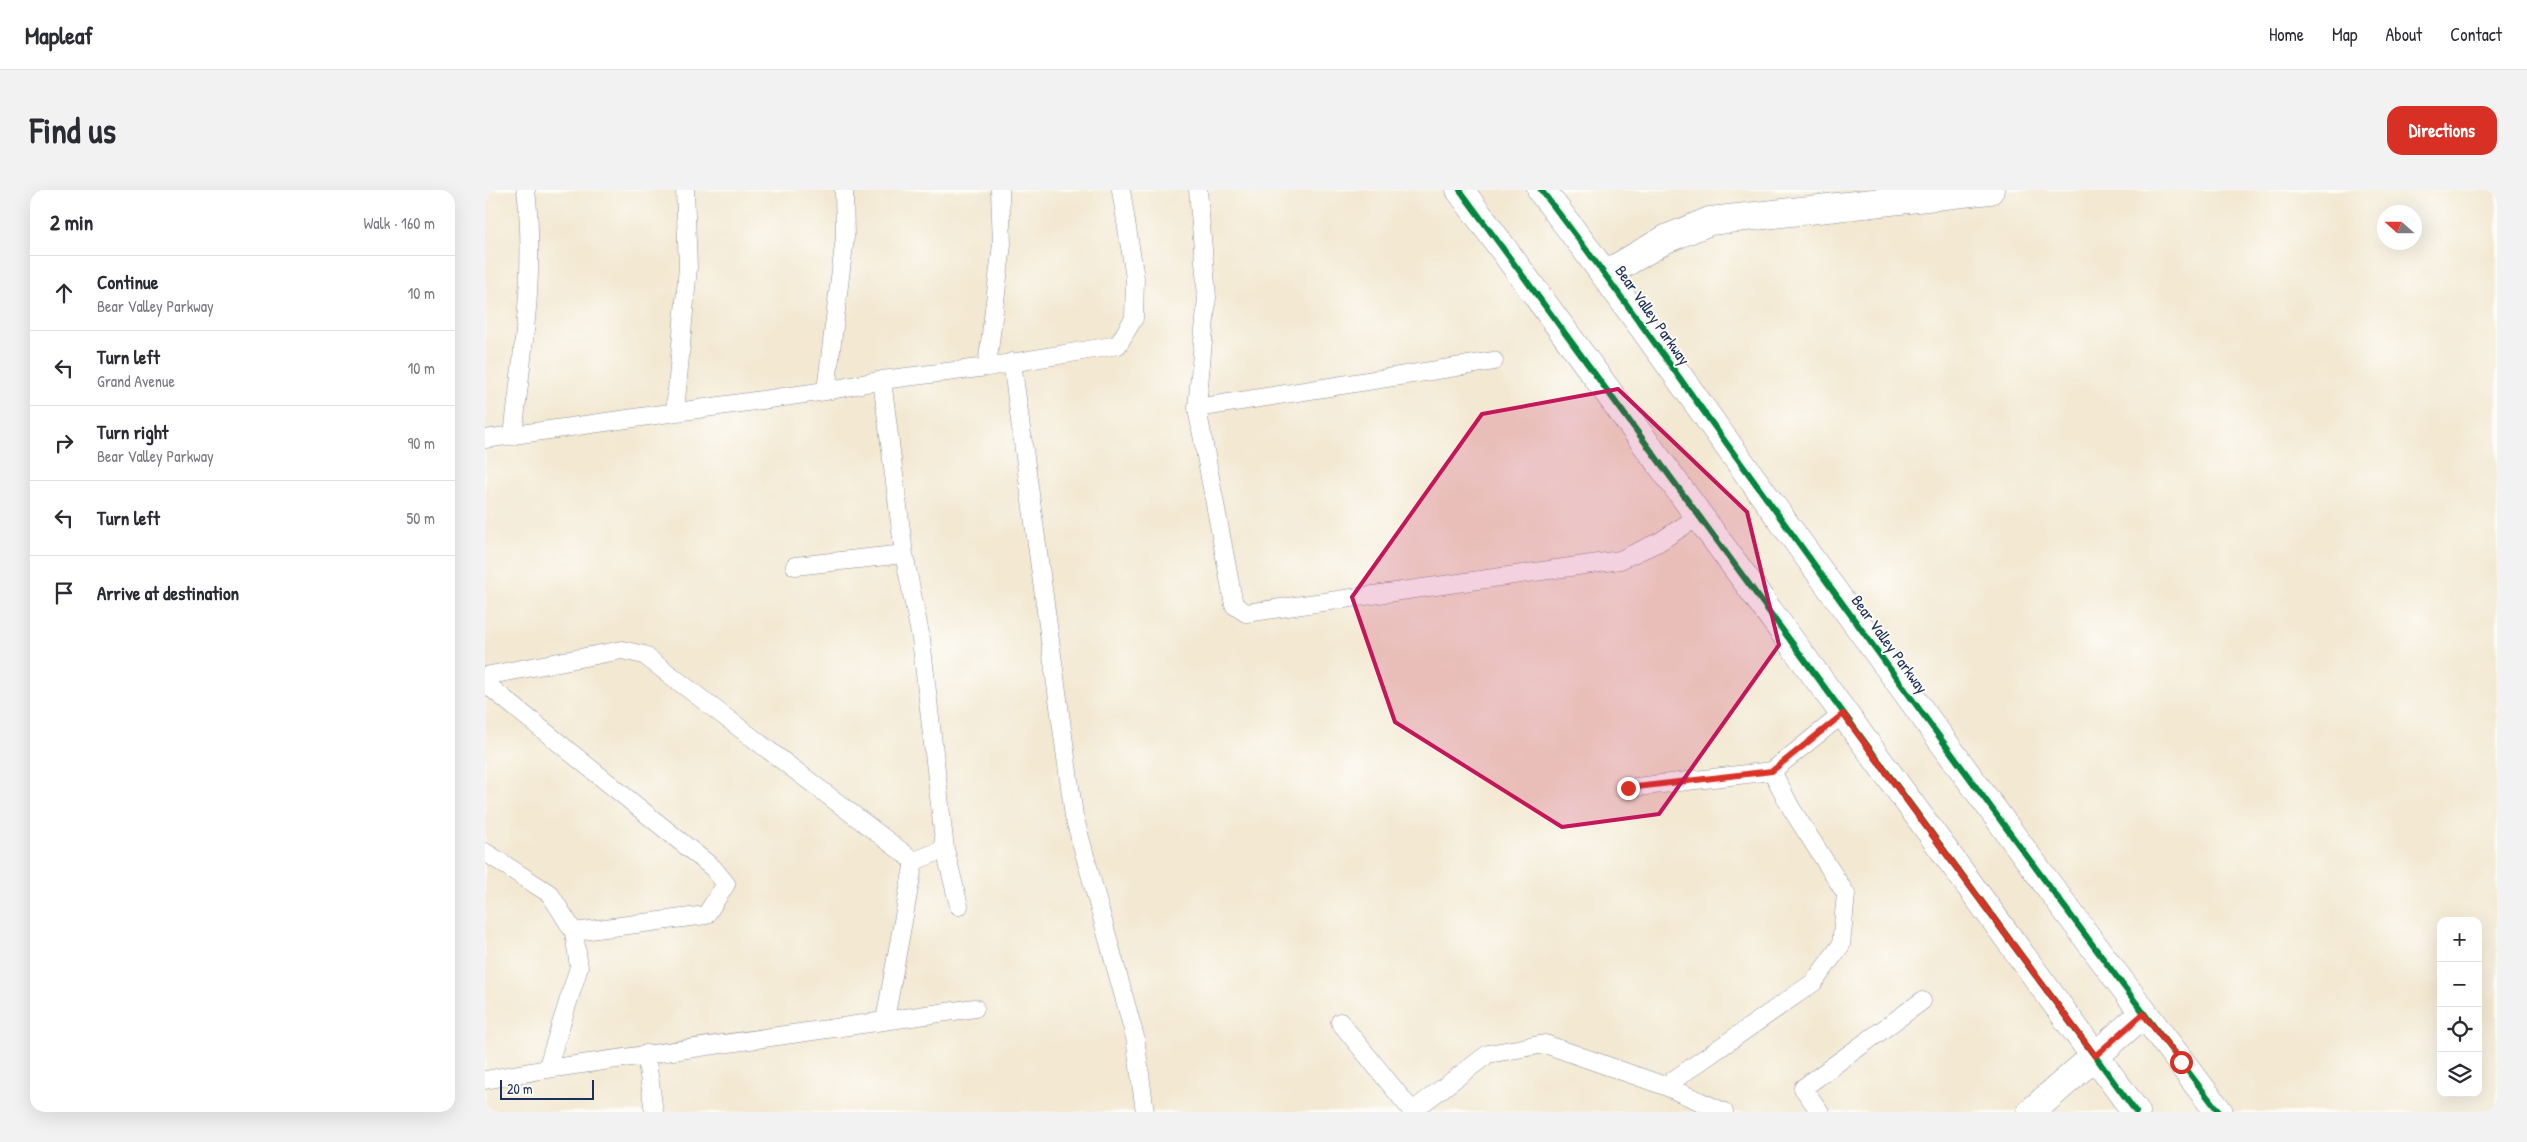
<!DOCTYPE html>
<meta charset="utf-8">
<style>
:root{--surface:#fff;--page:#f2f2f3;--text:#2b2b33;--muted:#7c7c81;--line:#e1e1e2;--accent:#d93025}
body{margin:0;font-family:"Patrick Hand",sans-serif;background:var(--page);color:var(--text)}
.controls{position:absolute;right:15px;bottom:15px;display:grid;overflow:hidden;border-radius:10px;box-shadow:0 5px 20px #0002}
.controls button{width:45px;height:45px;display:grid;place-items:center;padding:0;border:0;border-bottom:1px solid var(--line);background:var(--surface);color:var(--text);font:25px sans-serif}
.compass{position:absolute;left:1892px;top:15px;width:45px;height:45px;border-radius:50%;background:var(--surface);box-shadow:0 5px 20px #0002;rotate:291deg}
.scale{position:absolute;left:15px;bottom:12px;width:94px;box-sizing:border-box;padding-left:5px;border:2px solid #1b2f5e;border-top:0;font-size:14px;line-height:18px;white-space:nowrap;color:#1b2f5e;-webkit-text-stroke:4px #fdfcf7;paint-order:stroke}
.stop{position:absolute;width:15px;height:15px;margin:-11px;border:4px solid #d93025;border-radius:50%;background:#fff}
.stop.end{background:#d93025;border-color:#fff;box-shadow:0 1px 5px #0008}
.list{margin:0;padding:0;list-style:none}
h2{display:flex;justify-content:space-between;align-items:center;height:65px;margin:0;padding:0 20px;font-size:21px}
h2 small{font-size:16px;font-weight:400;color:var(--muted)}
.list li{display:grid;grid-template-columns:32px 1fr auto;gap:15px;align-items:center;box-sizing:border-box;height:75px;padding:0 20px;border-top:1px solid var(--line)}
.list b{display:block;font-size:19px;white-space:nowrap}
.list p{margin:0;font-size:16px;white-space:nowrap;color:var(--muted)}
.list em{font-size:16px;font-style:normal;color:var(--muted)}
.icon{flex:none;width:28px;height:28px;fill:none;stroke:currentColor;stroke-width:2;stroke-linecap:round;stroke-linejoin:round}
.map{position:relative;flex:none;width:2012px;height:922px;overflow:hidden;border-radius:15px}
header{display:flex;align-items:center;gap:30px;box-sizing:border-box;height:70px;padding:0 25px;background:var(--surface);border-bottom:1px solid var(--line)}
header strong{font-size:24px}
nav{display:flex;gap:28px;margin-inline-start:auto;font-size:18px}
.intro{display:flex;align-items:center;justify-content:space-between;box-sizing:border-box;height:120px;padding:0 30px}
h1{margin:0;font-size:35px}
.button{padding:12px 22px;border-radius:15px;background:var(--accent);color:#fff;font-size:18px;font-weight:700}
main{display:flex;gap:30px;padding:0 30px}
aside{flex:1;background:var(--surface);border-radius:15px;box-shadow:0 5px 20px #0002}
.map>svg:first-child{display:block}
.lines{fill:none;stroke-linecap:round;stroke-linejoin:round}
.service-casing{stroke:#878c98;stroke-width:19}
.minor-casing{stroke:#878c98;stroke-width:29}
.secondary-casing{stroke:#878c98;stroke-width:29}
.primary-casing{stroke:#878c98;stroke-width:29}
.service{stroke:#fff;stroke-width:18}
.minor{stroke:#fff;stroke-width:28}
.secondary{stroke:#fff;stroke-width:28}
.primary{stroke:#fff;stroke-width:28}
.cycleway-casing{stroke:#fdfcf7;stroke-width:9}
.cycleway{stroke:#00873e;stroke-width:6}
.route{stroke:#d93025;stroke-width:6}
.marked{fill:#c2185b;fill-opacity:0.2;stroke:#c2185b;stroke-width:4;stroke-linejoin:round}
.labels{text-anchor:middle;dominant-baseline:central;stroke-width:4;stroke-linejoin:round;paint-order:stroke}
.street-label{font-size:16px;fill:#1b2f5e;stroke:#fdfcf7}
</style>
<header>
<strong>Mapleaf</strong>
<nav><a>Home</a><a>Map</a><a>About</a><a>Contact</a></nav>
</header>
<div class="intro"><h1>Find us</h1><a class="button">Directions</a></div>
<main>
<aside>
<h2>2 min<small>Walk · 160 m</small></h2>
<ul class="list">
<li><svg class="icon" aria-label="ahead" viewBox="0 0 24 24"><path d="M12 20V5M6 11l6-6 6 6"/></svg><div><b>Continue</b><p>Bear Valley Parkway</p></div><em>10 m</em></li>
<li><svg class="icon" aria-label="left" viewBox="0 0 24 24"><path d="M17 20v-9H6M10 6l-5 5 5 5"/></svg><div><b>Turn left</b><p>Grand Avenue</p></div><em>10 m</em></li>
<li><svg class="icon" aria-label="right" viewBox="0 0 24 24"><path d="M7 20v-9h11M14 6l5 5-5 5"/></svg><div><b>Turn right</b><p>Bear Valley Parkway</p></div><em>90 m</em></li>
<li><svg class="icon" aria-label="left" viewBox="0 0 24 24"><path d="M17 20v-9H6M10 6l-5 5 5 5"/></svg><div><b>Turn left</b></div><em>50 m</em></li>
<li><svg class="icon" aria-label="arrive" viewBox="0 0 24 24"><path d="M6 21V4h12l-3 4 3 4H6"/></svg><div><b>Arrive at destination</b></div></li>
</ul>
</aside>
<div class="map">
<svg width="2012" height="922" viewBox="0 0 2012 922">
<rect width="100%" height="100%" fill="#fdfcf7"/>
<filter id="ink" filterUnits="userSpaceOnUse"><feTurbulence type="fractalNoise" baseFrequency=".02" numOctaves="2"/><feDisplacementMap in="SourceGraphic" scale="10" xChannelSelector="R" yChannelSelector="G"/><feConvolveMatrix kernelMatrix="1 2 1 2 8 2 1 2 1" color-interpolation-filters="sRGB"/></filter>
<filter id="wash" filterUnits="userSpaceOnUse"><feTurbulence type="fractalNoise" baseFrequency=".0096" numOctaves="4" result="noise"/><feDisplacementMap in="SourceGraphic" scale="20" xChannelSelector="R" yChannelSelector="G"/><feGaussianBlur stdDeviation="1.12" result="paint"/><feColorMatrix in="noise" values="0 0 0 0 0 0 0 0 0 0 0 0 0 0 0 0 0 1.4 0 .05"/><feComposite in="paint" operator="in"/></filter>
<g filter="url(#wash)">
<rect width="100%" height="100%" fill="#f3e8d1"/>
</g>
<g filter="url(#ink)">
<g class="lines">
<defs>
<path id="service" d="M 713,0 L 722,107 L 712,218 L 749,415 L 761,423 L 1135,370 L 1174,352 L 1214,326
M 527,172 L 589,626 L 650,847 L 660,922
M 502,177 L 517,54 L 515,0
M 397,190 L 419,364 L 436,449 L 460,659 L 474,716
M 341,201 L 360,47 L 359,0
M 712,218 L 1009,171
M 190,222 L 203,77 L 200,0
M 28,246 C 37,164 51,82 41,0
M 0,249 L 341,201 L 397,190 L 502,177 L 633,155 L 649,128 L 650,88 L 636,0
M 310,376 L 419,364
M 0,486 L 137,460 L 159,465 L 429,671 L 460,659
M 0,493 L 228,678 L 241,694 L 221,725 L 89,742
M 1143,598 L 1287,581 L 1359,523
M 0,662 L 65,704 L 89,742 L 94,777 L 62,879 L 0,890
M 400,830 L 429,671
M 855,832 L 927,921
M 161,864 L 169,922
M 62,879 L 490,818
M 1180,896 L 1329,792 L 1356,755 L 1361,704 L 1306,618 L 1287,581
M 926,922 L 1003,864 L 1060,854 L 1180,896 L 1239,922
M 1335,922 L 1318,898 L 1437,811"/>
<path id="minor" d="M 1121,84 L 1181,49 L 1225,31 L 1505,0"/>
<path id="secondary" d="M 1546,922 L 1658,824"/>
<path id="primary" d="M 975,0 L 1651,922
M 1056,0 C 1128,92 1194,188 1263,283 C 1418,497 1573,712 1734,922"/>
</defs>
<use href="#service" class="service-casing"/>
<use href="#minor" class="minor-casing"/>
<use href="#secondary" class="secondary-casing"/>
<use href="#primary" class="primary-casing"/>
<use href="#service" class="service"/>
<use href="#minor" class="minor"/>
<use href="#secondary" class="secondary"/>
<use href="#primary" class="primary"/>
<defs>
<path id="cycleway" d="M 975,0 L 1651,922
M 1056,0 C 1128,92 1194,188 1263,283 C 1418,497 1573,712 1734,922"/>
</defs>
<use href="#cycleway" class="cycleway-casing"/>
<use href="#cycleway" class="cycleway"/>
</g>
</g>
<g class="lines" filter="url(#ink)">
<path class="route" d="M 1143,598 L 1287,581 L 1358,524 L 1610,866 L 1658,824 L 1696,872"/>
</g>
<path class="marked" d="M 1133,199 L 1262,322 L 1294,455 L 1174,624 L 1077,637 L 910,532 L 867,407 L 997,224 Z"/>
<g class="labels">
<g class="street-label">
<text transform="translate(1168 125) rotate(55)">Bear Valley Parkway</text>
<text transform="translate(1405 454) rotate(54)">Bear Valley Parkway</text>
</g>
</g>
</svg>
<div class="controls">
<button>+</button>
<button>−</button>
<button><svg class="icon" aria-label="locate" viewBox="0 0 24 24"><circle cx="12" cy="12" r="6"/><path d="M12 2v4M12 18v4M2 12h4M18 12h4"/></svg></button>
<button><svg class="icon" aria-label="layers" viewBox="0 0 24 24"><path d="M12 4l9 5-9 5-9-5zM3 14l9 5 9-5"/></svg></button>
</div>
<svg class="compass" viewBox="-18 -18 36 36"><path d="M0-13l5 13h-10z" fill="#e53935"/><path d="M0 13l5-13h-10z" fill="#7c7c81"/></svg>
<div class="scale">20 m</div>
<div class="stop" style="left:1696px;top:872px"></div>
<div class="stop end" style="left:1143px;top:598px"></div>
</div>
</main>
